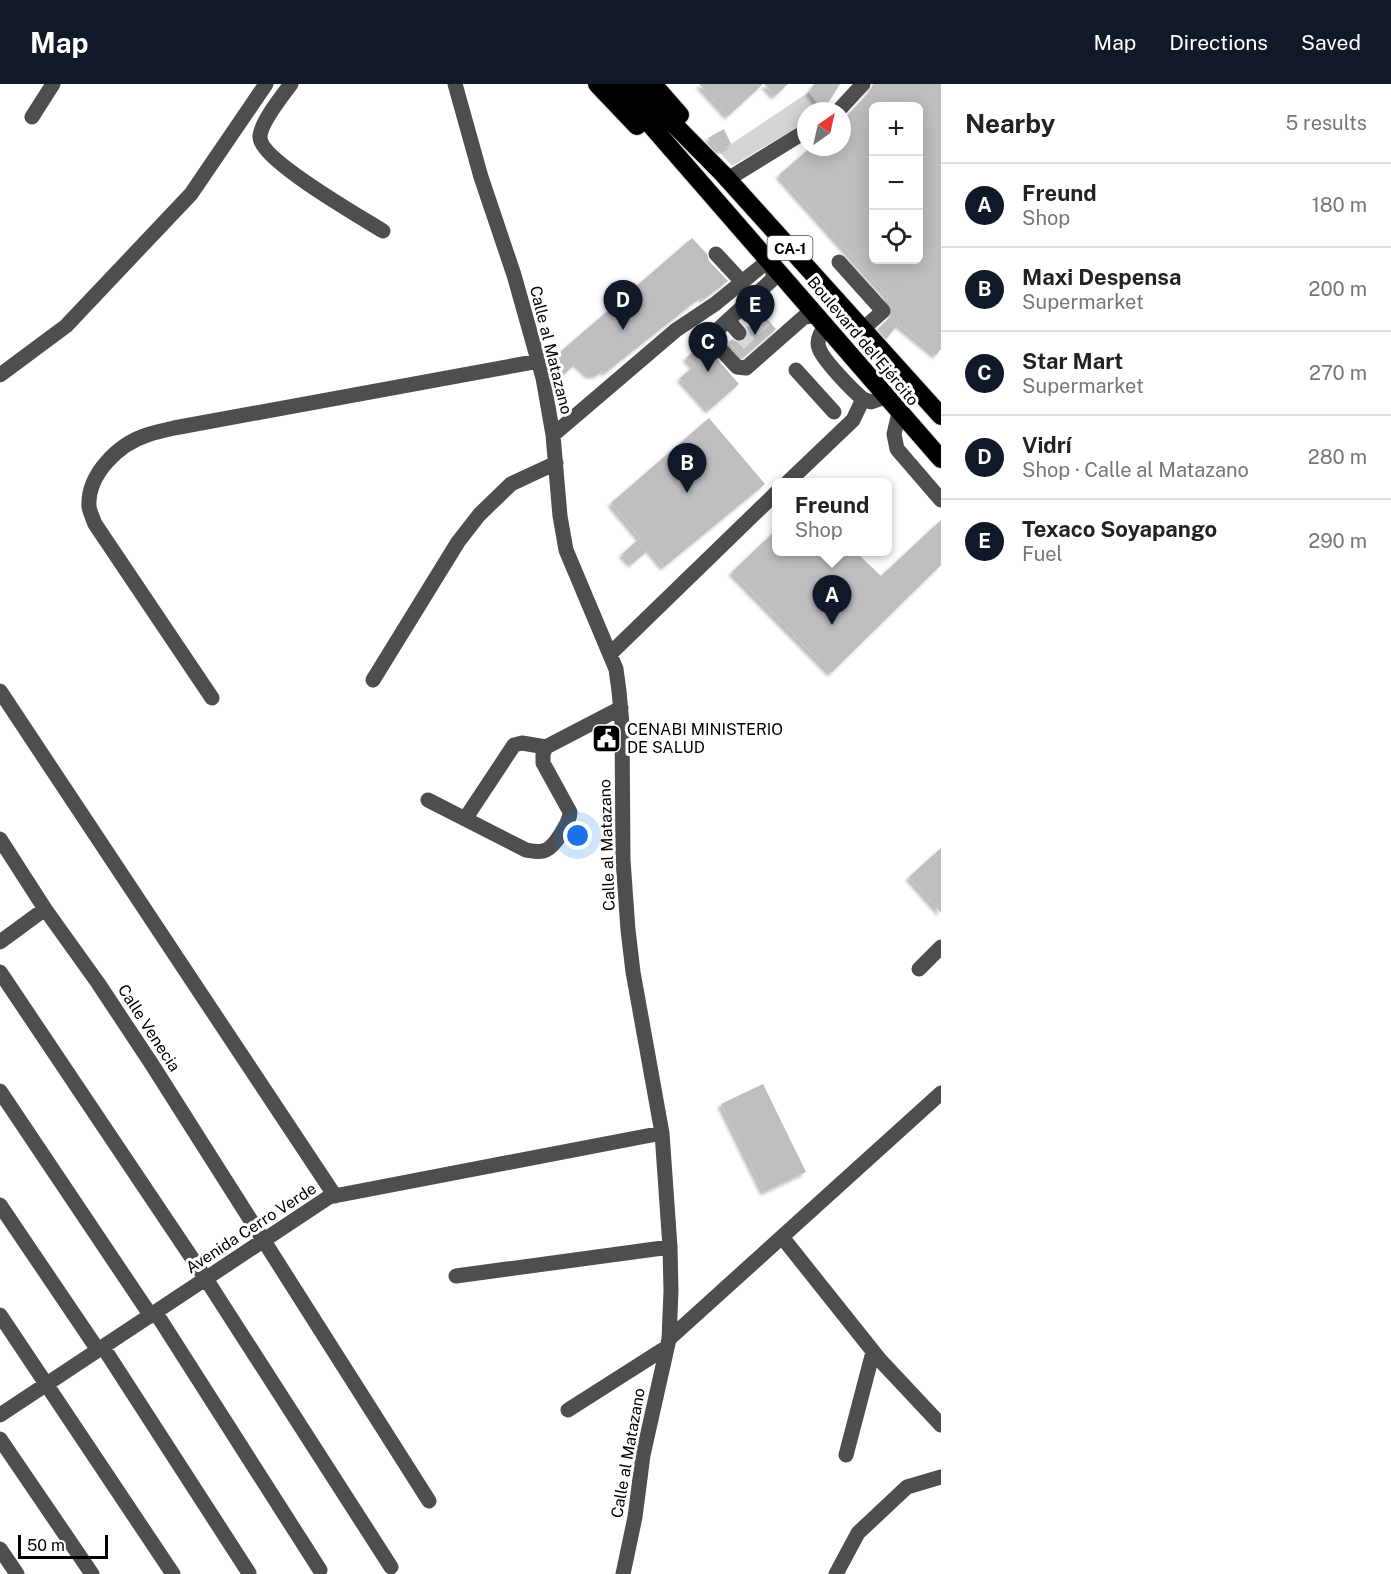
<!DOCTYPE html>
<meta charset="utf-8">
<style>
:root{--surface:#fff;--page:#f2f2f2;--text:#222;--muted:#767676;--line:#e0e0e0;--accent:#111827}
body{margin:0;font-family:"Public Sans",sans-serif;background:var(--page);color:var(--text)}
.controls{position:absolute;right:18px;top:18px;display:grid;overflow:hidden;border-radius:9px;box-shadow:0 3px 15px #0003}
.controls button{width:54px;height:54px;display:grid;place-items:center;padding:0;border:0;border-bottom:2px solid var(--line);background:var(--surface);color:var(--text);font:30px sans-serif}
.compass{position:absolute;left:797px;top:18px;width:54px;height:54px;border-radius:50%;background:var(--surface);box-shadow:0 3px 15px #0003;rotate:34deg}
.scale{position:absolute;left:18px;bottom:15px;width:90px;box-sizing:border-box;padding-left:6px;border:3px solid #000;border-top:0;font-size:16px;line-height:21px;white-space:nowrap;color:#000;-webkit-text-stroke:4px #fff;paint-order:stroke}
.you{position:absolute;left:578px;top:752px;width:21px;height:21px;margin:-15px;border:4px solid #fff;border-radius:50%;background:#1a73e8;box-shadow:0 0 0 9px #1a73e833}
.badge{display:grid;place-items:center;width:39px;height:39px;border-radius:50%;background:var(--accent);color:#fff;font-size:20px;font-weight:700}
.pin{position:absolute;translate:-50% -50px;filter:drop-shadow(0 2px 3px #0008)}
.pin::after{content:'';position:absolute;top:32px;width:21px;height:18px;background:inherit;clip-path:polygon(0 0,100% 0,50% 100%)}
.popup{position:absolute;left:772px;top:394px;width:120px;height:78px;box-sizing:border-box;display:grid;place-content:center;border-radius:9px;background:var(--surface);filter:drop-shadow(0 2px 4px #0005);font-size:20px;white-space:nowrap;color:var(--muted)}
.popup b{font-size:22px;color:var(--text)}
.popup::after{content:'';position:absolute;left:50%;top:100%;margin-left:-12px;border:12px solid transparent;border-top-color:var(--surface)}
.list{margin:0;padding:0;list-style:none}
h2{display:flex;justify-content:space-between;align-items:center;height:78px;margin:0;padding:0 24px;font-size:26px}
h2 small{font-size:20px;font-weight:400;color:var(--muted)}
.list li{display:grid;grid-template-columns:39px 1fr auto;gap:18px;align-items:center;box-sizing:border-box;height:84px;padding:0 24px;border-top:2px solid var(--line)}
.list b{display:block;font-size:22px;white-space:nowrap}
.list p{margin:0;font-size:20px;white-space:nowrap;color:var(--muted)}
.list em{font-size:20px;font-style:normal;color:var(--muted)}
.icon{flex:none;width:33px;height:33px;fill:none;stroke:currentColor;stroke-width:2;stroke-linecap:round;stroke-linejoin:round}
.map{position:relative;flex:none;width:941px;height:1490px;overflow:hidden}
header{display:flex;align-items:center;gap:36px;box-sizing:border-box;height:84px;padding:0 30px;background:var(--accent);color:#fff}
header strong{font-size:28px}
nav{display:flex;gap:33px;margin-inline-start:auto;font-size:21px}
main{display:flex}
aside{flex:1;background:var(--surface)}
.map>svg:first-child{display:block}
.green{fill:#d5d5d5}
.building{fill:#bebebe;fill-rule:evenodd;filter:url(#shadow)}
.lines{fill:none;stroke-linecap:round;stroke-linejoin:round}
.minor-tunnel{stroke:#d9d9d9;stroke-width:15;stroke-dasharray:15 8;stroke-linecap:butt}
.highway-casing{stroke:#dbdbdb;stroke-width:20}
.minor{stroke:#4e4e4e;stroke-width:15}
.highway{stroke:#000;stroke-width:18}
.labels{text-anchor:middle;dominant-baseline:central;stroke-width:6;stroke-linejoin:round;paint-order:stroke}
.shield{fill:#fff;stroke:#4c4c4c;stroke-width:1.5}
.shield-label{font-size:15px;font-weight:bold;fill:#000}
.street-label{font-size:16px;fill:#000;stroke:#fff}
.poi-label{font-size:16px;fill:#000;stroke:#fff;text-anchor:start}
</style>
<header>
<strong>Map</strong>
<nav><a>Map</a><a>Directions</a><a>Saved</a></nav>
</header>
<main>
<div class="map">
<svg width="941" height="1490" viewBox="0 0 941 1490">
<defs>
<filter id="shadow"><feDropShadow dx="-3.5" dy="3.5" stdDeviation="1.5" flood-color="#0004"/></filter>
</defs>
<rect width="100%" height="100%" fill="#fff"/>
<path class="green" d="M 809,8 L 823,27 L 806,27 L 806,38 L 732,82 L 719,68 Z"/>
<path class="building" d="M 699,0 L 763,0 L 728,32 Z
M 764,0 L 788,0 L 775,12 Z
M 814,0 L 840,0 L 823,27 L 809,8 Z
M 873,0 L 941,0 L 941,265 L 936,271 L 898,240 L 886,255 L 878,245 L 892,231 L 892,224 L 886,215 L 888,213 L 779,91 L 811,63 L 842,63 L 842,41 L 848,36 L 846,33 L 870,7 ZM 873,22 L 918,22 L 918,176 L 873,176 Z
M 724,45 L 731,60 L 719,68 L 708,54 Z
M 692,154 L 707,170 L 709,177 L 728,197 L 704,215 L 701,213 L 605,289 L 603,286 L 597,291 L 589,291 L 576,279 L 559,295 L 552,275 Z
M 762,230 L 776,245 L 743,274 L 729,258 L 732,255 L 740,259 L 746,256 L 749,248 L 746,242 L 755,245 L 760,243 L 763,238 Z
M 703,259 L 739,300 L 709,326 L 680,294 L 694,282 L 686,274 Z
M 709,334 L 765,400 L 664,483 L 649,465 L 632,480 L 622,470 L 640,454 L 611,419 Z
M 941,436 L 941,481 L 831,589 L 732,488 L 777,445 L 777,468 L 856,468 L 881,492 Z
M 941,764 L 941,829 L 909,793 Z
M 763,1000 L 806,1088 L 764,1108 L 721,1020 Z"/>
<g class="lines">
<path class="minor-tunnel" d="M 754,235 L 770,252
M 739,249 L 755,266"/>
<defs>
<path id="highway" d="M 597,0 L 637,42
M 615,0 L 941,375
M 634,0 L 723,90 L 941,332
M 653,0 L 680,31"/>
</defs>
<use href="#highway" class="highway-casing"/>
<path class="minor" d="M 291,0 C 282,12 261,38 260,52 C 258,75 361,133 383,147
M 455,0 L 481,93 L 514,191 L 543,294 L 553,351 L 560,432 L 566,466 L 616,585 L 619,607 L 622,640 L 623,776 L 628,846 L 633,888 L 662,1049 L 670,1163 L 671,1207 L 669,1255 L 643,1371 L 635,1433 L 623,1490
M 838,27 L 863,0
M 32,33 L 53,0
M 728,95 L 806,47
M 716,170 L 742,198
M 770,177 L 774,194 L 713,250 L 712,256 L 737,283 L 746,284 L 804,233 L 816,232
M 839,178 L 883,227 L 863,245
M 743,222 L 754,235
M 728,236 L 739,249
M 826,242 C 820,249 816,256 819,264 C 822,275 853,307 863,315 L 871,318 L 886,313
M 796,286 L 834,328
M 0,291 L 66,242 L 191,110 L 266,0
M 899,329 L 894,350 L 897,365 L 941,416
M 553,351 L 676,246 L 715,220 L 769,176
M 788,398 L 853,336 L 863,315
M 610,570 L 776,409
M 373,596 L 458,458 L 479,431 L 511,400 L 556,379
M 0,607 L 335,1112
M 212,614 L 95,440 C 93,435 90,428 89,423 C 87,390 119,360 147,351 C 156,348 165,346 174,344 L 539,277
M 428,716 L 526,766 C 533,767 540,769 546,766 C 555,762 570,738 570,728 L 543,679 L 543,670 L 546,663 L 621,624
M 465,735 L 514,661 L 522,659 L 546,663
M 0,755 L 45,825 L 98,899 L 151,979 L 429,1417
M 0,858 L 45,825
M 919,885 L 941,863
M 0,888 L 206,1195 L 391,1483
M 0,1007 L 151,1232
M 0,1121 L 98,1266
M 782,1153 L 880,1276 L 941,1341
M 456,1192 L 670,1163
M 156,1229 L 320,1486
M 0,1231 L 173,1490
M 669,1255 L 941,1009
M 103,1263 L 249,1489
M 568,1326 L 667,1263
M 0,1331 L 329,1113 L 662,1049
M 0,1355 L 92,1490
M 846,1371 L 873,1268
M 0,1465 L 17,1490
M 836,1490 L 858,1449 L 907,1403 L 941,1393"/>
<use href="#highway" class="highway"/>
</g>
<defs>
<symbol id="civic-square" viewBox="-11 -11 22 22"><rect x="-9" y="-9" width="18" height="18" rx="4" fill="#000" stroke="#fff"/><path d="M-.6-6.5H3V-4.5H.6V-3L4-1V1h2V6H-6V1h2V-1L-.6-3ZM-1.2 2.5V6h2.4V2.5Z" fill="#fff"/></symbol>
</defs>
<g fill-rule="evenodd">
<use href="#civic-square" x="590" y="638" width="33" height="33"/>
</g>
<g class="labels">
<rect class="shield" x="767.5" y="152" width="45" height="24" rx="4.5"/>
<g class="shield-label">
<text x="790" y="164">CA-1</text>
</g>
<g class="street-label">
<text transform="translate(863 257) rotate(50)">Boulevard del Ejército</text>
<text transform="translate(551 266) rotate(76)">Calle al Matazano</text>
<text transform="translate(607 761) rotate(-92)">Calle al Matazano</text>
<text transform="translate(149 944) rotate(57)">Calle Venecia</text>
<text transform="translate(251 1144) rotate(-33)">Avenida Cerro Verde</text>
<text transform="translate(628 1369) rotate(-80)">Calle al Matazano</text>
</g>
<g class="poi-label">
<text x="627" y="645">CENABI MINISTERIO<tspan x="627" dy="18">DE SALUD</tspan></text>
</g>
</g>
</svg>
<div class="controls">
<button>+</button>
<button>−</button>
<button><svg class="icon" aria-label="locate" viewBox="0 0 24 24"><circle cx="12" cy="12" r="6"/><path d="M12 2v4M12 18v4M2 12h4M18 12h4"/></svg></button>
</div>
<svg class="compass" viewBox="-18 -18 36 36"><path d="M0-13l5 13h-10z" fill="#e53935"/><path d="M0 13l5-13h-10z" fill="#767676"/></svg>
<div class="scale">50 m</div>
<div class="you"></div>
<div class="pin badge" style="left:832px;top:541px">A</div>
<div class="popup"><b>Freund</b>Shop</div>
<div class="pin badge" style="left:687px;top:409px">B</div>
<div class="pin badge" style="left:708px;top:288px">C</div>
<div class="pin badge" style="left:623px;top:246px">D</div>
<div class="pin badge" style="left:755px;top:251px">E</div>
</div>
<aside>
<h2>Nearby<small>5 results</small></h2>
<ul class="list">
<li><span class="badge">A</span><div><b>Freund</b><p>Shop</p></div><em>180 m</em></li>
<li><span class="badge">B</span><div><b>Maxi Despensa</b><p>Supermarket</p></div><em>200 m</em></li>
<li><span class="badge">C</span><div><b>Star Mart</b><p>Supermarket</p></div><em>270 m</em></li>
<li><span class="badge">D</span><div><b>Vidrí</b><p>Shop · Calle al Matazano</p></div><em>280 m</em></li>
<li><span class="badge">E</span><div><b>Texaco Soyapango</b><p>Fuel</p></div><em>290 m</em></li>
</ul>
</aside>
</main>
